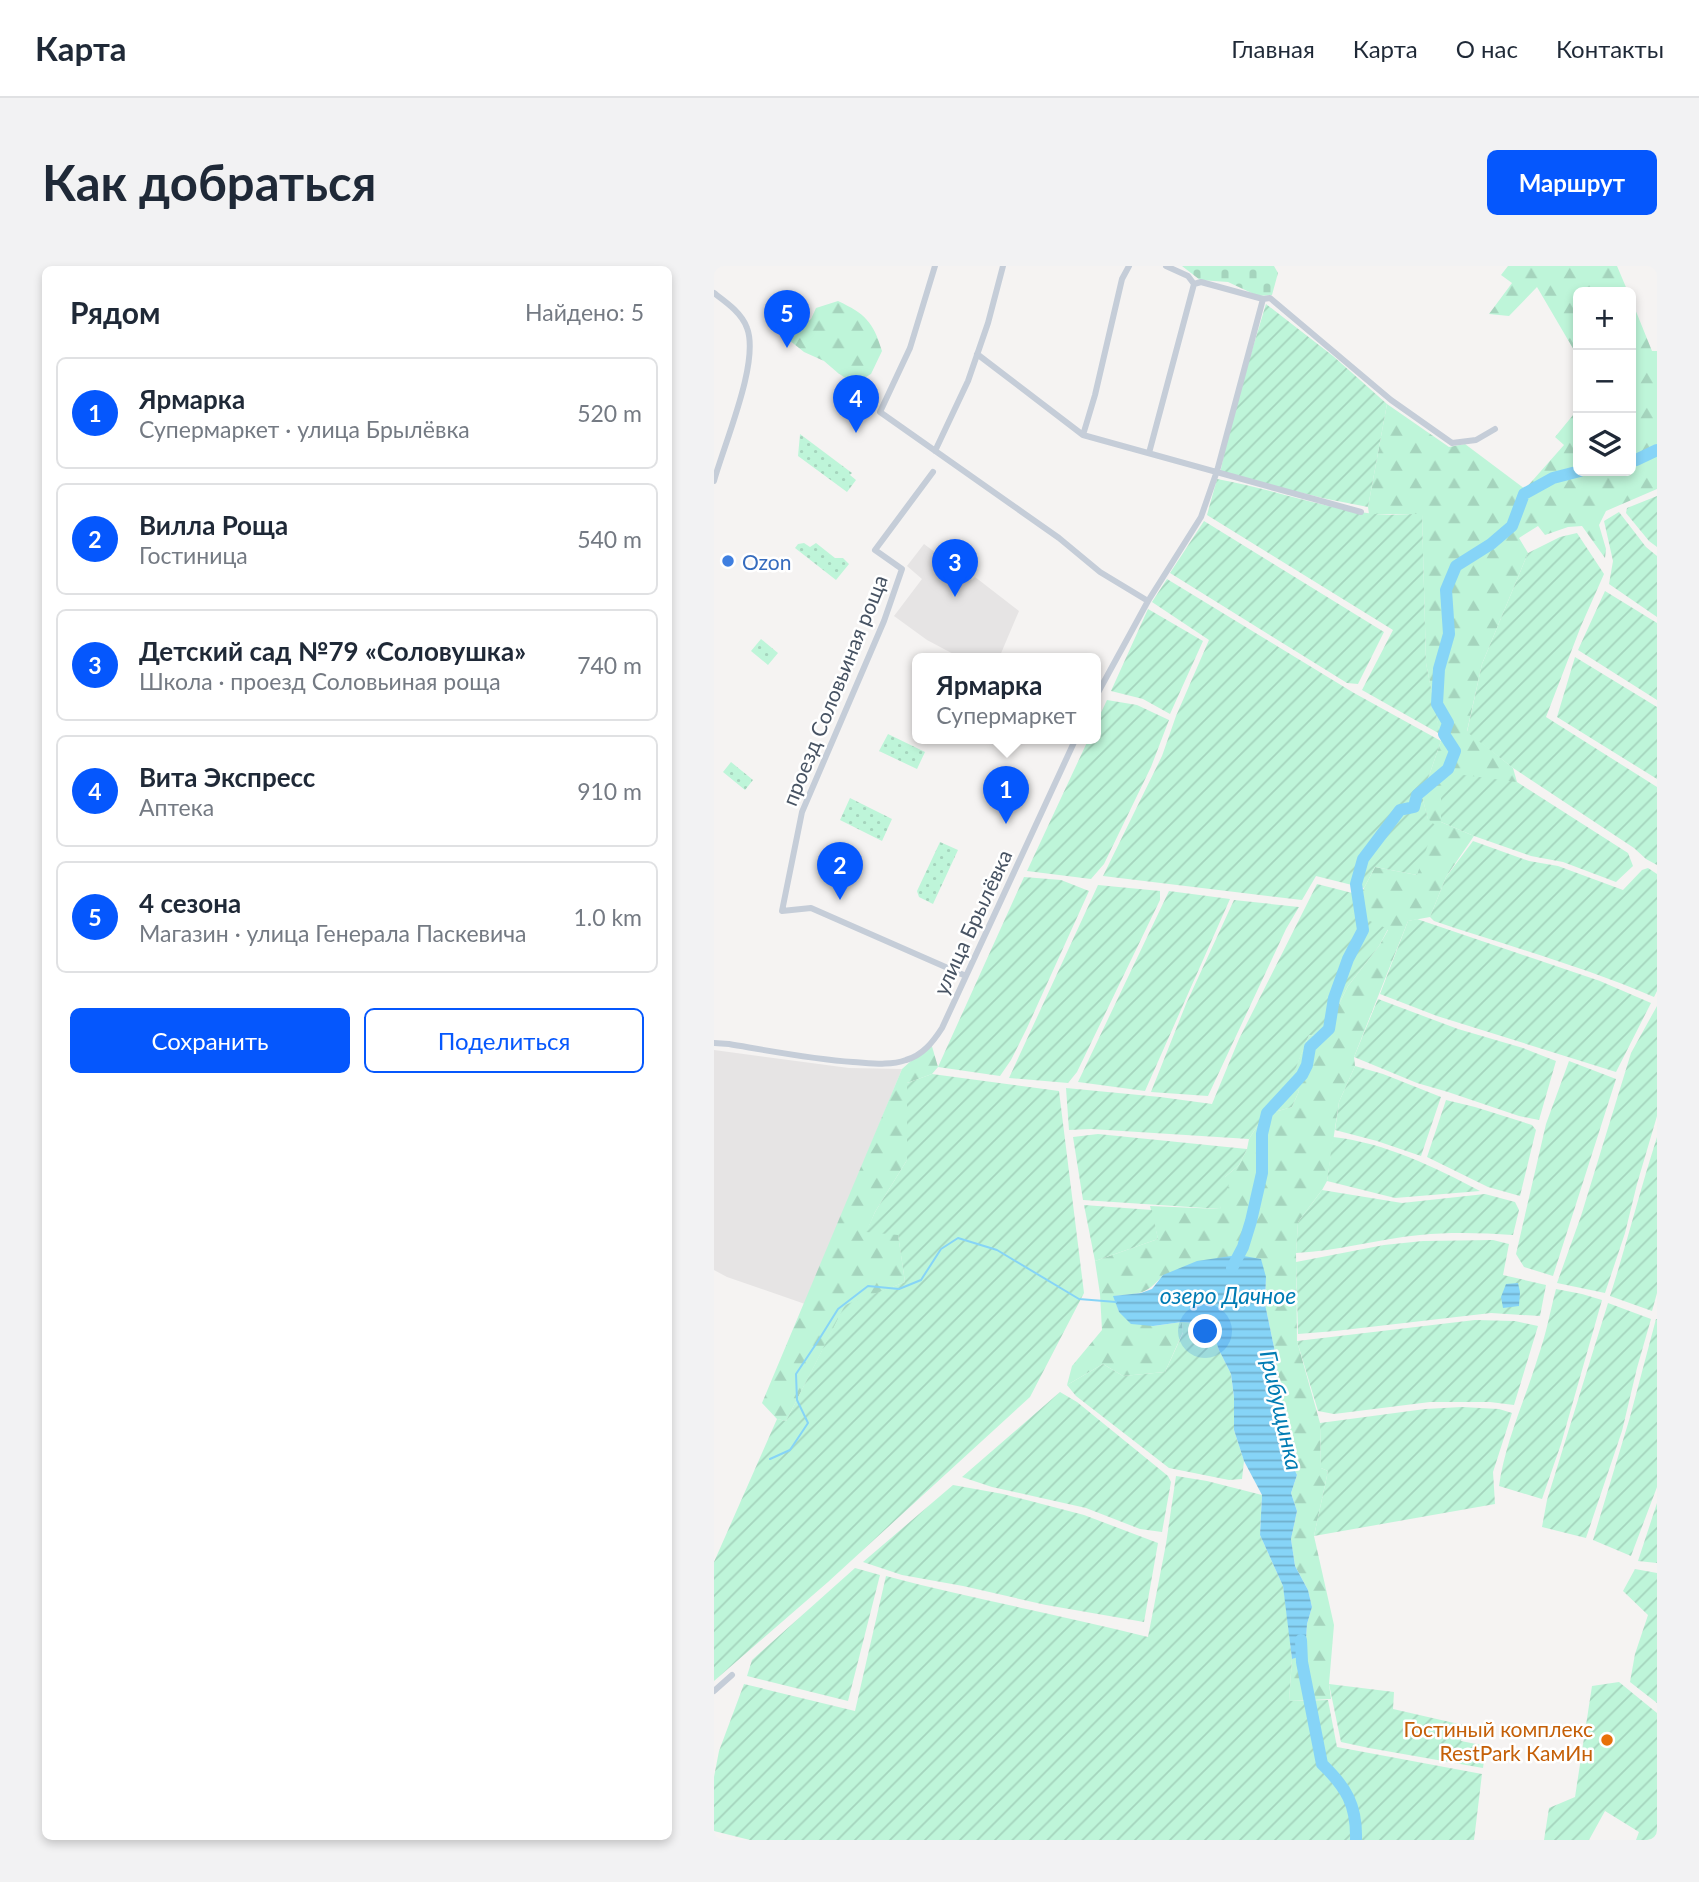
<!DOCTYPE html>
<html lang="ru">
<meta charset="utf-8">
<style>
:root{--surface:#fff;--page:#f2f2f3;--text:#1f2937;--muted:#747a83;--line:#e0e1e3;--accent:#0557fd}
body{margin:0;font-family:Lato,sans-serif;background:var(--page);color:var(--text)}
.controls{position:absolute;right:21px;top:21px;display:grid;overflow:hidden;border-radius:10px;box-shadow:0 4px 10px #0003}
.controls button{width:63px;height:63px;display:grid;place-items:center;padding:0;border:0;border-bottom:2px solid var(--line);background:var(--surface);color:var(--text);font:35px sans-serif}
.you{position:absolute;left:492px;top:1066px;width:24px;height:24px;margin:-18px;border:5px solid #fff;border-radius:50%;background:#1a73e8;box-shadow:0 0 0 10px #1a73e833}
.badge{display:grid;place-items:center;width:46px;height:46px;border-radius:50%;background:var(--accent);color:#fff;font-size:23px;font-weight:700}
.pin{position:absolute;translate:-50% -58px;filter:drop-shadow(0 2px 4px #0008)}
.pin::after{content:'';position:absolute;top:37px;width:24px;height:21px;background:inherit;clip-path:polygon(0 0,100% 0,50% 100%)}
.popup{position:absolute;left:198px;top:387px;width:189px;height:91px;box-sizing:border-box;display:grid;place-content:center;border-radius:10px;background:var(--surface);filter:drop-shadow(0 2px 5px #0005);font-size:23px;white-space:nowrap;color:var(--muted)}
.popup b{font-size:26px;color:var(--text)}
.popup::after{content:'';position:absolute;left:50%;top:100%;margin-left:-14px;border:14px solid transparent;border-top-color:var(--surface)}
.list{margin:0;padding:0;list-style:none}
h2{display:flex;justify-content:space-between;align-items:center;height:91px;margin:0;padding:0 28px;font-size:30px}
h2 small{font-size:23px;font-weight:400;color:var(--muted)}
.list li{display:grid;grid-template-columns:46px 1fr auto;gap:21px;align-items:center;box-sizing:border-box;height:112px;margin:0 14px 14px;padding:0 14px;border:2px solid var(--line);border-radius:10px}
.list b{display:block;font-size:26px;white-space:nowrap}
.list p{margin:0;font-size:23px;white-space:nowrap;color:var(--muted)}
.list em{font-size:23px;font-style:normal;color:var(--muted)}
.actions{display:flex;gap:14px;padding:21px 28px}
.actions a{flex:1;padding:16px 0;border:2px solid var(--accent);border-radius:10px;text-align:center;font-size:24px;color:var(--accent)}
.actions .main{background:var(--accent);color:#fff}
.icon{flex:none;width:38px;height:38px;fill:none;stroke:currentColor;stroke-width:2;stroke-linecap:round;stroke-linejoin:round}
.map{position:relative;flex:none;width:943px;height:1574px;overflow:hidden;border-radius:10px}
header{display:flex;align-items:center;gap:42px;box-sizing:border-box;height:98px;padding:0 35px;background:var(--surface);border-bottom:2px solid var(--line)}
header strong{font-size:33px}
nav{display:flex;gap:38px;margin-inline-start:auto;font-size:24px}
.intro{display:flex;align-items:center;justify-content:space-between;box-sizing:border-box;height:168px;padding:0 42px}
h1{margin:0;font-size:49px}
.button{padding:18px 32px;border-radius:10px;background:var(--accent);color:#fff;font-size:24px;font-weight:700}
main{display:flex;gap:42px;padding:0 42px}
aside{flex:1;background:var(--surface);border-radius:10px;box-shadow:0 4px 10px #0003}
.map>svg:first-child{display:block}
.education{fill:#e6e4e4}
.forest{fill:url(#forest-firs)}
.cemetery{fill:url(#cemetery-stones)}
.park{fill:url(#park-dots)}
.garden{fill:url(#garden-furrows)}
.water{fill:url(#water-rules)}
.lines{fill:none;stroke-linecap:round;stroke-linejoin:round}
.stream{stroke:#86d4f7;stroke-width:2}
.river{stroke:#86d4f7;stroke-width:12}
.minor{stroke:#c5cdd8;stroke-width:6}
.shop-dot{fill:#3f7fe0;stroke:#fff;stroke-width:2.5}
.food-dot{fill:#e8710a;stroke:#fff;stroke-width:2.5}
.labels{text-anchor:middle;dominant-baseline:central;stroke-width:5;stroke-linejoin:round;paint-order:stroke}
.shop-label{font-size:21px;fill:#366cbe;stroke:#fff;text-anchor:start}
.street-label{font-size:21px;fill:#475363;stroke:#fff}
.food-label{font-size:21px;fill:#c56008;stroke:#fff;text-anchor:end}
.water-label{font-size:23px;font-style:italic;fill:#017cb4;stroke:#fff}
</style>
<header>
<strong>Карта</strong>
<nav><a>Главная</a><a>Карта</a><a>О нас</a><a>Контакты</a></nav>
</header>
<div class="intro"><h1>Как добраться</h1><a class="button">Маршрут</a></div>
<main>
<aside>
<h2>Рядом<small>Найдено: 5</small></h2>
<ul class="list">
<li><span class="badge">1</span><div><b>Ярмарка</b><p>Супермаркет · улица Брылёвка</p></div><em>520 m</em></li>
<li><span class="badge">2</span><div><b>Вилла Роща</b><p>Гостиница</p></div><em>540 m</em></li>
<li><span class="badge">3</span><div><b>Детский сад №79 «Соловушка»</b><p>Школа · проезд Соловьиная роща</p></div><em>740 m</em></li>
<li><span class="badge">4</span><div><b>Вита Экспресс</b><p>Аптека</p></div><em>910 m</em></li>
<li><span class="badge">5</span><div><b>4 сезона</b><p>Магазин · улица Генерала Паскевича</p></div><em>1.0 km</em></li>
</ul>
<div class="actions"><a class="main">Сохранить</a><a>Поделиться</a></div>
</aside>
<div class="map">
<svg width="943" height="1574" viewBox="0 0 943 1574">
<defs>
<pattern id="forest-firs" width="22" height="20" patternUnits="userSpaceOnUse" patternTransform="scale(1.75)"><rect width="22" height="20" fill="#bef5d9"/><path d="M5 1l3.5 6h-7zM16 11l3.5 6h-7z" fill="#a5d4bd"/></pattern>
<pattern id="cemetery-stones" width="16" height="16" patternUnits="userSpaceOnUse" patternTransform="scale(1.75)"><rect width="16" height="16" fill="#bef5d9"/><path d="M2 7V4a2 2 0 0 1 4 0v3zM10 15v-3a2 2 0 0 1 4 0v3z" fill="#a5d4bd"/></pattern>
<pattern id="park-dots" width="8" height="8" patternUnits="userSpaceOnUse" patternTransform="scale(1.75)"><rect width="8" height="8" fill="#bef5d9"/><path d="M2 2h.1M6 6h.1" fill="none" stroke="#a5d4bd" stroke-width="1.8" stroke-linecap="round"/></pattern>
<pattern id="garden-furrows" width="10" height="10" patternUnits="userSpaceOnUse" patternTransform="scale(1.75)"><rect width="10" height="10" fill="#bef5d9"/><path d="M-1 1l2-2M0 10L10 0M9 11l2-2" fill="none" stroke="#a5d4bd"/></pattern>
<pattern id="water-rules" width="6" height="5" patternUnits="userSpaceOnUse" patternTransform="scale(1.75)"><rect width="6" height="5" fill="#86d4f7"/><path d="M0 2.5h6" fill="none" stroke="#6fafcc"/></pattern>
</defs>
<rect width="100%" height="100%" fill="#f5f3f2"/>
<path class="education" d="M 210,278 L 258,314 L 261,311 L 305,345 L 285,392 L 247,392 L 213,374 L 180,350 L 208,313 L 193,300 Z
M 0,784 L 135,802 L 188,803 L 91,1038 L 13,1011 L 0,1004 Z"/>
<path class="forest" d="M 794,0 L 903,0 L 914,26 L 864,26 L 864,91 L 823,21 L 795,50 L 775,48 L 798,17 L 787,9 Z
M 917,33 L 938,85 L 943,85 L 943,223 L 892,245 L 885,259 L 892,283 L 891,292 L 868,260 L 854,261 L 831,269 L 824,260 L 805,272 L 814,287 L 768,398 L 753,465 L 799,502 L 803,516 L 789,516 L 727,556 L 760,570 L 732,611 L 716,651 L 694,655 L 640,791 L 641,800 L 625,836 L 613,915 L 608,924 L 584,956 L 582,987 L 583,1075 L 606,1157 L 607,1202 L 614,1205 L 600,1270 L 620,1359 L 615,1418 L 617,1433 L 575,1435 L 578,1393 L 591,1388 L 593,1358 L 598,1341 L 594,1324 L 581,1300 L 577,1273 L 583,1245 L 577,1227 L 583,1209 L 567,1175 L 569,1150 L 561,1086 L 551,1038 L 552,1011 L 449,1009 C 431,1030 426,1027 400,1030 L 405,1046 L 439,1060 L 468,1056 L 469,1066 L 451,1106 L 409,1110 L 389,1098 L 353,1119 L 358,1100 L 388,1064 L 386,1028 L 381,995 L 444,973 L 436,940 L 506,943 L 511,911 L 525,899 L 533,883 L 535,873 L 550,849 L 578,841 L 585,825 L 574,820 L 595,769 L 609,770 L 634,720 L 665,680 L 674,664 L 637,647 L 661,601 L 703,609 L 714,554 L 708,530 L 727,475 L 712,397 L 708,248 L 655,248 L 654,241 L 673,138 L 735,181 L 751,178 L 811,223 L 850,179 L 841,171 L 864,143 L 864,205 L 917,205 Z
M 124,35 C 151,48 159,55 168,85 L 157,108 L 140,118 L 124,107 L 110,95 L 90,86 L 70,70 L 97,53 L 102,42 Z
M 217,777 L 224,801 L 218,808 L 193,817 L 193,894 L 161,946 L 153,965 L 184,968 L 191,1016 L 131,1040 L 72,1155 L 63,1153 L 48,1137 L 188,803 Z"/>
<path class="cemetery" d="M 468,0 L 560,0 L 564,7 L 558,29 L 544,30 L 514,16 L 486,14 Z"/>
<path class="park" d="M 86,168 L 138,207 L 136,209 L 142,214 L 133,226 L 84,190 Z
M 90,277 L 96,281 L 102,277 L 121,292 L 129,292 L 135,298 L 122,314 L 81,282 L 84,278 Z
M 47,373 L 64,387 L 54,399 L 37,385 Z
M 174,468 L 211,486 L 203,503 L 165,485 Z
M 17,496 L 39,514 L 31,524 L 9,506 Z
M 136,532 L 178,553 L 168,575 L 126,554 Z
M 226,576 L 244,584 L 219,638 L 205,631 L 203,625 Z"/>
<path class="garden" d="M 552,38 L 619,90 L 673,138 L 654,241 L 613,233 L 506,207 L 519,147 Z
M 503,213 C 554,222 602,240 653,247 C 671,250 690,248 708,248 L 712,397 L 726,468 L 648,424 L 679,364 L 493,249 Z
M 943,230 L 943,281 L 935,275 L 912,247 L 913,242 Z
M 905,246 L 932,281 L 943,290 L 943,351 L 895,318 L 899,295 L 890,255 Z
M 490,255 L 670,366 L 644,418 L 633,417 L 456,307 Z
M 863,267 L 890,308 L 867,360 L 832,451 L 943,521 L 943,599 L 932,593 L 920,582 L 799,502 L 753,466 L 768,398 L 814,287 L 846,271 Z
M 453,313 L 640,427 L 727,475 L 708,530 L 714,553 L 721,559 L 703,609 L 661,601 L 650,622 L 602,610 L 588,634 L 389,610 L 448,490 L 462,450 L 495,374 L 438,336 Z
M 891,325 L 943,357 L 943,434 L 864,384 Z
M 434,343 L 489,375 L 456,448 L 429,433 L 397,425 Z
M 861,391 L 943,441 L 943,513 L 843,451 Z
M 393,434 L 423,439 L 455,454 L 437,501 L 390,598 L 377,613 L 313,605 L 375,472 L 381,472 L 381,459 Z
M 742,508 L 803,516 L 914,587 L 919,600 L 902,616 L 849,596 L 817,590 L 760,570 L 727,556 L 727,532 Z
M 759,575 L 815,595 L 844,600 L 909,624 L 928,604 L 934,602 L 943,608 L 943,725 L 940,731 C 868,700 794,680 720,655 L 716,651 L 732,611 Z
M 310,611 L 347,614 L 375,625 L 313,762 L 297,794 L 286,810 L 224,801 Z
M 603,618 L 646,629 L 638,647 L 674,663 L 665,680 L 634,720 L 609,770 L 595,769 L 575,819 L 585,825 L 578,841 L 550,849 L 535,873 L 377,863 L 355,864 L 352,822 L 446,831 L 498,838 L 525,773 Z
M 384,619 L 446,625 L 446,634 L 363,806 L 354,817 L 295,812 Z
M 455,625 L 516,633 L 431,825 L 364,816 Z
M 520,634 L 585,641 L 572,663 L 494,830 L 437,826 L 472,738 Z
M 703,653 L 886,715 L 937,737 L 902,806 L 723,750 L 666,728 L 694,655 Z
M 664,733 L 744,763 L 809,782 L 842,795 L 825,854 L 805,850 L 734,826 L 703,817 L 640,791 Z
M 943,740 L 943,850 L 923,918 L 911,967 L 891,1027 L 843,1017 L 867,950 L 917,787 Z
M 855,795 L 902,813 L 839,1010 L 810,1001 L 802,988 L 832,858 Z
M 641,800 L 669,808 L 727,831 L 707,890 L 663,875 L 621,864 L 625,836 Z
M 218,808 L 345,825 L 370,1027 L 316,1131 L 114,1316 L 0,1415 L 0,1296 L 63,1153 L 72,1155 L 131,1039 L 191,1016 L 184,969 L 152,966 L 161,946 L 193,894 L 193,817 Z
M 732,834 L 761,841 L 818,859 L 822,864 L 806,930 L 774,921 L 713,891 Z
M 384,868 L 533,883 L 525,899 L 511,911 L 515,918 L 506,943 L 369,934 L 359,871 Z
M 619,871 C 672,877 720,901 766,925 L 681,932 L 613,915 Z
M 943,871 L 943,1027 L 938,1045 L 896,1030 C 913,977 926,924 943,871 Z
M 608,924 L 688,937 L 771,928 L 801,936 L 805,944 L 799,969 C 768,967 737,966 706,969 C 664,973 624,985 582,987 L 584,956 Z
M 370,939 L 438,944 L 444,973 L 381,995 Z
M 779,974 L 795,978 L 789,1009 L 832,1019 L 826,1050 L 777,1047 L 621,1065 L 584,1068 L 582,996 L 670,979 L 709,975 Z
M 842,1023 L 868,1028 L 888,1034 L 847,1178 L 828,1233 L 785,1220 C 791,1176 811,1134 824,1091 C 832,1069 836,1046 842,1023 Z
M 894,1037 L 937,1053 L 923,1102 L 908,1165 L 872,1272 L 828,1261 L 833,1234 Z
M 942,1053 L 943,1053 L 943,1221 L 917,1290 L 879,1274 L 916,1151 Z
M 761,1054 L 801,1055 L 824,1060 L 800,1139 L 776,1136 L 716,1136 L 620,1148 L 604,1145 L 583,1075 Z
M 468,1056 L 487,1057 L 499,1066 L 505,1084 L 517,1108 L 520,1131 L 520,1164 L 530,1195 L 528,1213 L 515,1214 L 455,1202 L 362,1130 L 353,1119 L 389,1098 L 409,1110 L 451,1106 L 469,1067 Z
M 346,1126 L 363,1136 L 454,1210 L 457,1216 L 448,1266 L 426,1263 L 372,1242 L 278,1221 L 248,1211 Z
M 748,1141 L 785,1143 L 798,1147 L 779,1206 L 781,1238 L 600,1270 L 614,1205 L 607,1202 L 606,1157 L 711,1143 Z
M 462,1210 L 493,1215 L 548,1229 L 546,1269 L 569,1320 L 572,1339 L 578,1393 L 575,1435 L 614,1434 L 623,1481 L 768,1508 L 760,1574 L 36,1574 L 0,1565 L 0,1511 L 5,1485 L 30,1418 L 141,1445 L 172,1310 C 259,1333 347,1349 434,1371 L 452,1278 Z
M 239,1219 L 289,1228 L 370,1249 L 444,1277 L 430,1356 L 332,1339 L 249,1320 L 188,1309 L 149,1296 Z
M 943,1237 L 943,1297 L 924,1295 Z
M 141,1302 L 166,1309 L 134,1435 L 33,1410 L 38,1394 Z
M 921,1303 L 943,1307 L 943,1437 L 916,1416 L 921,1388 L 934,1349 L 909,1325 Z
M 905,1416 L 943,1447 L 943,1574 L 922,1574 L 925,1566 L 891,1545 L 875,1574 L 830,1574 L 835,1542 L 861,1531 L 878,1420 Z
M 615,1418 L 680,1426 L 679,1443 L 749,1459 L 747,1475 L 772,1480 L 769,1502 L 655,1482 L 627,1476 Z"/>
<path class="water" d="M 524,989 L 547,993 L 552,1011 L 551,1038 L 561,1086 L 569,1150 L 567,1175 L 583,1209 L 577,1227 L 583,1245 L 577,1273 L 581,1300 L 594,1324 L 598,1341 L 593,1358 L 591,1389 L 578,1393 L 569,1320 L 546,1269 L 548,1229 L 530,1195 L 520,1164 L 520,1131 L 517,1108 L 505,1084 L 499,1067 L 487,1057 L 468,1056 L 439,1060 L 417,1058 L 405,1046 L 399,1030 L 427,1027 L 438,1023 L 449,1009 L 483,995 Z
M 804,1017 L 806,1026 L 805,1040 L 789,1042 L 787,1031 L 792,1018 Z"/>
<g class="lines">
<path class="stream" d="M 56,1193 L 76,1184 L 94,1157 L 83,1134 L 82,1108 L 104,1075 L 124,1043 L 154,1020 L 185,1023 L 207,1014 L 227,983 L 244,972 L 283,984 L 365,1033 L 402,1036"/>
<path class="river" d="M 917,195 L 922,194 L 943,184
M 518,1002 L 529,981 L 537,955 L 548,907 L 548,868 L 553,847 L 588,809 L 593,799 L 596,781 L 615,763 L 620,732 L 634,693 L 649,664 L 642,618 L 649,593 L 686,544 L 700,541 L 703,529 L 734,503 L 741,485 L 730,468 L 734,457 L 723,438 L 725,403 L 735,368 L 732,324 L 742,300 L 777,278 L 798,260 L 810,228 L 839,212 L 866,205
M 587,1374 L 588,1396 L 608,1498 C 632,1521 643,1539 642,1574"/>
<path class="minor" d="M 221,0 L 196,82 L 166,146 L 345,272 L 386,306 L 434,335
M 452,0 L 474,10 L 480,18
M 480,18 L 487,16 L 549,33
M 0,27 C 12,36 28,47 33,62 C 46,96 10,178 0,215
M 263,88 L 369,169 L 647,246
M 369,169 L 381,129 L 408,13 L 415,0
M 221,185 L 254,115 L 274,57 L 289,0
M 435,187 L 480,18
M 219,206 L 161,284 L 188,303 L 170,355 L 88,546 L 68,645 L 97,642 L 252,710
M 381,432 L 434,335 L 487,251 L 503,205 L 549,33 L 556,32 L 677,134 L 738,177 L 762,174 L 781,163
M 0,777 L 15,778 C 56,785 97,793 139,796 C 157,797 175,800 192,794 C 209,789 219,776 228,762 L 362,472
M 0,1425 L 18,1409"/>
</g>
<circle class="shop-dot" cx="14" cy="295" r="7"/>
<circle class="food-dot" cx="893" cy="1474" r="7"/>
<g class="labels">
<g class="shop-label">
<text x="28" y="295">Ozon</text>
</g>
<g class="street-label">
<text transform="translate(120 424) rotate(-68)">проезд Соловьиная роща</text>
<text transform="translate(258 656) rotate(-65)">улица Брылёвка</text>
</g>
<g class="food-label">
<text x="879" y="1462">Гостиный комплекс<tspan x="879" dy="24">RestPark КамИн</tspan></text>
</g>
<g class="water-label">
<text x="514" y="1029">озеро Дачное</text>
<text transform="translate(568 1144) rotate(77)">Грибущинка</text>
</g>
</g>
</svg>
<div class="controls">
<button>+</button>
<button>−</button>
<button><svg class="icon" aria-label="layers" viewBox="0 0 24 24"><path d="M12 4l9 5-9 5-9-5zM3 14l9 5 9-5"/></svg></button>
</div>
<div class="you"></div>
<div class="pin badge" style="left:292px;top:558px">1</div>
<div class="popup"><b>Ярмарка</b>Супермаркет</div>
<div class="pin badge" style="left:126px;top:634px">2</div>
<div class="pin badge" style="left:241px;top:331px">3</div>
<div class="pin badge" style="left:142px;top:167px">4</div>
<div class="pin badge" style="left:73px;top:82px">5</div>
</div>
</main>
